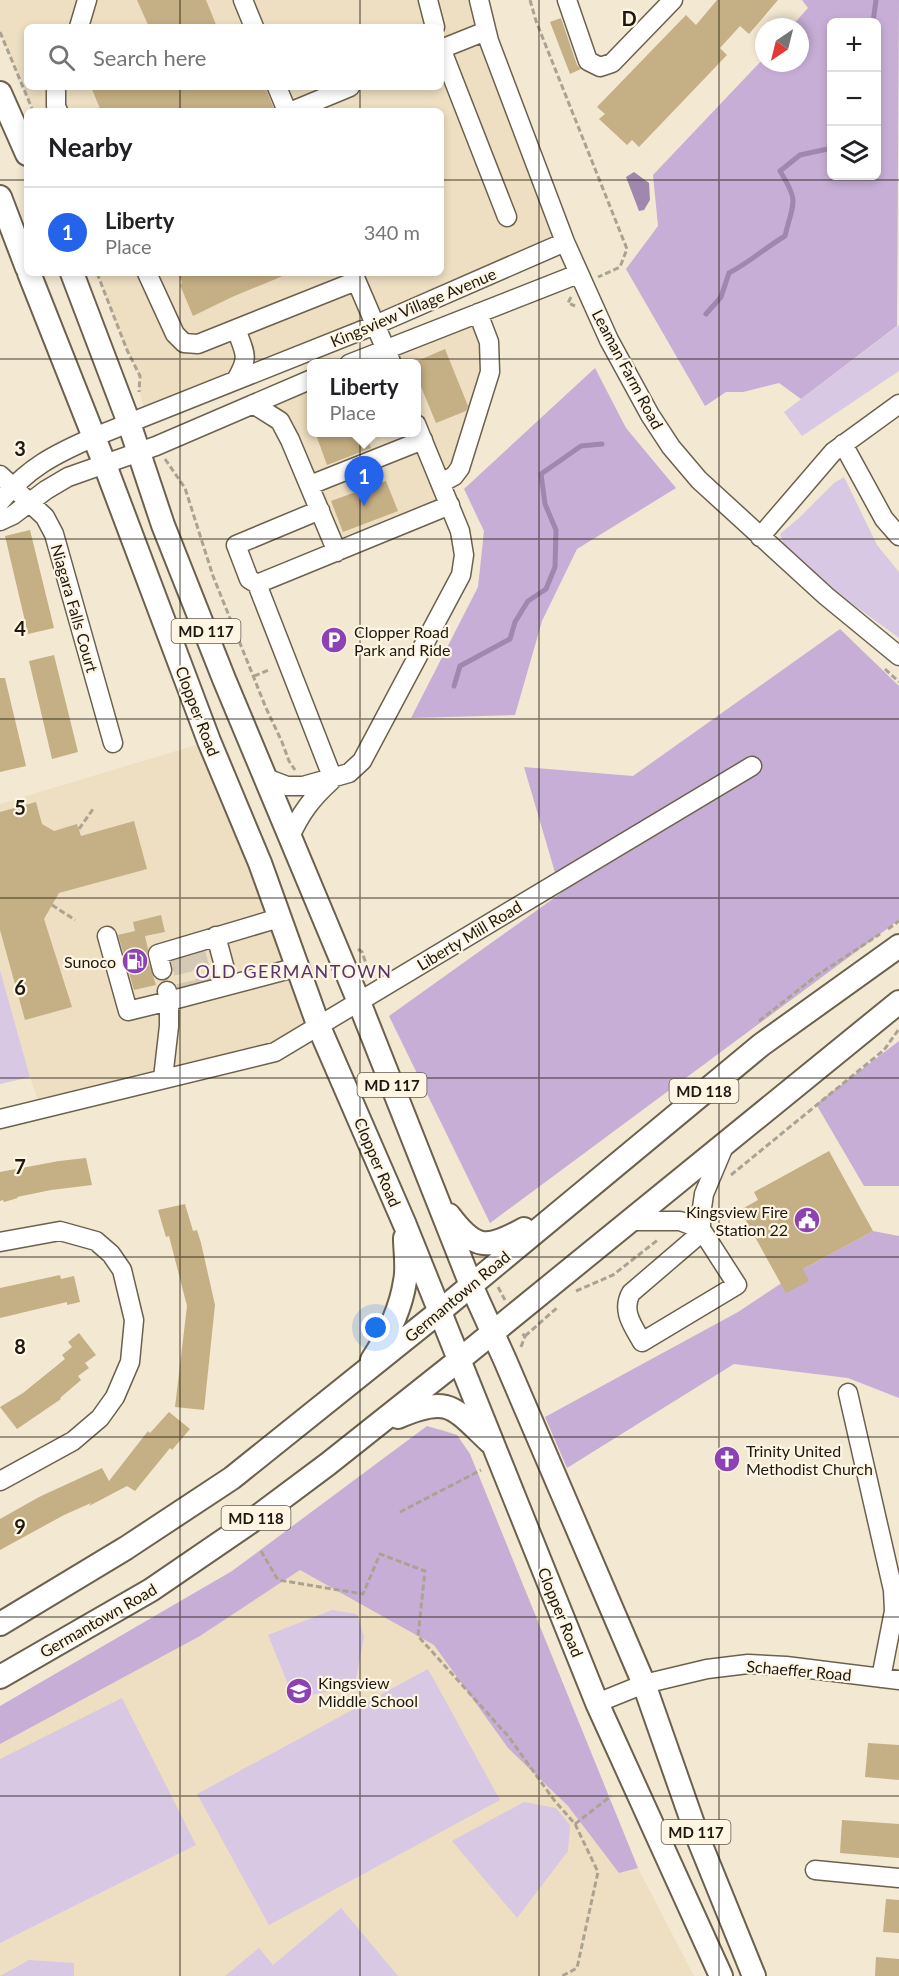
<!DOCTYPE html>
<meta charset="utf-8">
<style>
:root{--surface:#fff;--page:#f2f2f2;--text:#202124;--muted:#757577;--line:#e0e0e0;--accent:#2563eb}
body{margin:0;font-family:Lato,sans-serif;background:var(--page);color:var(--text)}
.controls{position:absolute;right:18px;top:18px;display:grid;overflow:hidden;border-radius:9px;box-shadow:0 3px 9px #0003}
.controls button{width:54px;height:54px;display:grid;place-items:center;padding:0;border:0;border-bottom:2px solid var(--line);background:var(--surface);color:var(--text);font:30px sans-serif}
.compass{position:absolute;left:755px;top:18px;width:54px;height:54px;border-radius:50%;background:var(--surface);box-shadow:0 3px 9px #0003;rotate:215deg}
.you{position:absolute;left:376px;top:1328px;width:21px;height:21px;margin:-15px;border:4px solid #fff;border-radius:50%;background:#1a73e8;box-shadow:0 0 0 9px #1a73e833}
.badge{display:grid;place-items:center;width:39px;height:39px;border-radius:50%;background:var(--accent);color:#fff;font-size:20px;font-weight:700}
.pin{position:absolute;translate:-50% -50px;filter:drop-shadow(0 2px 3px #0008)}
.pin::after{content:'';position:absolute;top:32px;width:21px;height:18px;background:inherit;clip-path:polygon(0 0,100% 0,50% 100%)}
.popup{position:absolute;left:307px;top:359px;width:114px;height:78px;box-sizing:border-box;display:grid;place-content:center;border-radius:9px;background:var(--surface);filter:drop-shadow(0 2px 4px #0005);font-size:20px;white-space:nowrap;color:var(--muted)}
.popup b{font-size:22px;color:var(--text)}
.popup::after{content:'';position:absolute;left:50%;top:100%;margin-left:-12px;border:12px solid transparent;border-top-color:var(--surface)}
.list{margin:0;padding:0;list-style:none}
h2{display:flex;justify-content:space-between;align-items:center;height:78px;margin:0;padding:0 24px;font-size:26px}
h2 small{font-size:20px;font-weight:400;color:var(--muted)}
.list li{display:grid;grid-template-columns:39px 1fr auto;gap:18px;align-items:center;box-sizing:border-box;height:90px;padding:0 24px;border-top:2px solid var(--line)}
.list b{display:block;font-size:22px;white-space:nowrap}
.list p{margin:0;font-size:20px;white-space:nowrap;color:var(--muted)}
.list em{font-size:20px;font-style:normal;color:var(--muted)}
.icon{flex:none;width:33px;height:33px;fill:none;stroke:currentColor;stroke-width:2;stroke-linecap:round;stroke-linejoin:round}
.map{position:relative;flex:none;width:899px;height:1976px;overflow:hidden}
.search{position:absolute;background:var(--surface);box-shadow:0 3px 9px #0003;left:24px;top:24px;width:420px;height:66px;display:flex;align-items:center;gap:15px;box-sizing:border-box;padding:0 21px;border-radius:9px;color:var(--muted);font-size:22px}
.panel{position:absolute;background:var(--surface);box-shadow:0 3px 9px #0003;left:24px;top:108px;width:420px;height:168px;border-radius:9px}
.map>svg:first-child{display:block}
.built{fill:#eedfc2;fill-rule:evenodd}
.green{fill:#d8c8e3}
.forest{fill:#c7aed6;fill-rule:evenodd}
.water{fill:#9f87ae}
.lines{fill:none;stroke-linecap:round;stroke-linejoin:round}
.stream{stroke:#9f87ae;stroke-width:5}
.building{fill:#c5af84}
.minor-tunnel{stroke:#d3c9b5;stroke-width:18;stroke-dasharray:18 9;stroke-linecap:butt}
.minor-casing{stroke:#6b614e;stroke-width:21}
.major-casing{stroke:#6b614e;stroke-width:26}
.path{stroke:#aba391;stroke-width:3;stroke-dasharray:6 3;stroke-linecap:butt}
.minor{stroke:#fff;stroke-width:18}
.major{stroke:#fff;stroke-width:22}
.grid{fill:none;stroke:#1d1911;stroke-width:1.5;stroke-opacity:0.55}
.labels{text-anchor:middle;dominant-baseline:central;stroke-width:4.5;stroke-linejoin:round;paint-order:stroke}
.shield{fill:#fef5e3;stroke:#605b50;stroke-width:1.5}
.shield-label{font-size:15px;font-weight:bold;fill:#1d1911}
.street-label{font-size:16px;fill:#1d1911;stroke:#fef5e3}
.poi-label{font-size:16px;fill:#1d1911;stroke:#fef5e3;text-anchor:start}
.neighbourhood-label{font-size:18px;letter-spacing:1.5px;fill:#58346d;stroke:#fef5e3}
.grid-label{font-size:20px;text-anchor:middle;font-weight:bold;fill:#1d1911;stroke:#fef5e3;stroke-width:4.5;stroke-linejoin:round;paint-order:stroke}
</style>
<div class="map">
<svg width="899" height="1976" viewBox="0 0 899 1976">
<rect width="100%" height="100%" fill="#f3e8d2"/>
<path class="built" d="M 0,0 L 479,0 L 565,242 L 146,416 L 139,390 L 140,376 L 127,350 L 97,273 L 441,273 L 441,111 L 33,111 L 0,32 ZM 27,27 L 441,27 L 441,87 L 27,87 Z
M 478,313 L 489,342 L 460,468 L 441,483 L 450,505 L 337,552 L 290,440 L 253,404 L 311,379 L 312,432 L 416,432 L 416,364 L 349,363 Z
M 209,741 L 319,1027 L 275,1052 L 41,1109 L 30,1077 L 0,970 L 0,804 Z
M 435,1429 L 442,1429 L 457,1435 L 470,1454 L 638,1868 L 694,1976 L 0,1976 L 0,1710 L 192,1603 Z"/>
<path class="green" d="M 899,325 L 899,371 L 802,436 L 784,412 Z
M 844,477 L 877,545 L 899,572 L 899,638 L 843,597 L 784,546 L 780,534 L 799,518 L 834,483 Z
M 0,970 L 30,1077 L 0,1084 Z
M 332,1610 L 357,1614 L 364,1637 L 355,1685 L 294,1699 L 268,1635 Z
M 428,1669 L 500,1800 L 269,1925 L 197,1794 Z
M 122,1698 L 196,1845 L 0,1943 L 0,1759 Z
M 524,1802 L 556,1808 L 570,1825 L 568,1851 L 517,1918 L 452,1841 Z
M 341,1908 L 398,1976 L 225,1976 L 259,1948 L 273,1965 Z
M 29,1960 L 74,1963 L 74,1976 L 0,1976 Z"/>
<path class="forest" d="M 802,0 L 899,0 L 897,326 L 801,399 L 779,383 L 743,392 L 726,392 L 705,406 L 626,269 L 658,226 L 653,175 L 764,58 L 764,63 L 800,63 L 800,27 L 791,27 L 808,8 ZM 876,22 L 876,176 L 832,176 L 832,22 Z
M 595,368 L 626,428 L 676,488 L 577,549 L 542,621 L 515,715 L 411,718 L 478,587 L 484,531 L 464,489 Z
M 840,629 L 899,686 L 899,920 L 490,1223 L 389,1016 L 561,893 L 524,767 L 633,776 Z
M 899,1041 L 899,1186 L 864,1186 L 816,1104 Z
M 873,1231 L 899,1236 L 899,1398 L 848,1378 L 734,1364 L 567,1468 L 545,1417 L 738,1312 L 803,1269 Z
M 427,1426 L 457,1435 L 470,1454 L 638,1868 L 619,1873 L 568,1806 L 508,1748 L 434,1645 L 300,1570 L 200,1636 L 0,1744 L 0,1706 L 232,1571 Z"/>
<path class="water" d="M 634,172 L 649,183 L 650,200 L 644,210 L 639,211 L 626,177 Z"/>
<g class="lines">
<path class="stream" d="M 873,22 L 876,0
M 706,314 L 721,297 L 729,273 C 750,262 765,248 785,236 C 793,202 800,203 780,171 L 800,155 L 832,148
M 454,686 L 460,666 L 510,639 L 515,622 L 528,601 L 546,589 L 555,567 L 556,530 L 545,504 L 541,474 L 581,446 L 602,444"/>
</g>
<path class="building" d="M 137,0 L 206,0 L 217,27 L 149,27 Z
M 717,0 L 778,0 L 749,34 L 740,26 L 720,48 L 727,55 L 639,147 L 632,140 L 627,145 L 599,119 L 605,114 L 597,107 L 686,15 L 696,25 Z
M 561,18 L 577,65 L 581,69 L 570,74 L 550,22 Z
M 91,87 L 265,87 L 275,111 L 101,111 Z
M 178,273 L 290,273 L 232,297 L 193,316 L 180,285 L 182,283 Z
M 445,349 L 468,406 L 466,411 L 436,423 L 417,377 L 417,361 Z
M 315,432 L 365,432 L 371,448 L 327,465 Z
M 386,481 L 398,511 L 343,532 L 331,501 Z
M 30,530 L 54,628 L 28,634 L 5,536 Z
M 54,655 L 78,752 L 52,759 L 29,661 Z
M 0,678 L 5,678 L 26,766 L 0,772 Z
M 36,802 L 42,824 L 54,831 L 77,824 L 81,836 L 134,821 L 147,869 L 59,893 L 44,919 L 72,1007 L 25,1020 L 0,930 L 0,812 Z
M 161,915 L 165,932 L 145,936 L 148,949 L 147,957 L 156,985 L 134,990 L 118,935 L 135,931 L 133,922 Z
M 829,1151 L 873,1231 L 803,1269 L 809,1281 L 786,1293 L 740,1210 L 758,1200 L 754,1192 Z
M 86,1158 L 92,1185 L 51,1190 L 17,1197 L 18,1198 L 4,1202 L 3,1200 L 0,1201 L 0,1172 L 59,1161 Z
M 185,1204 L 193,1231 L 197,1230 L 201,1243 L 215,1305 L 204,1410 L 175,1407 L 187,1306 L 169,1236 L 166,1237 L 158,1210 Z
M 60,1275 L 61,1279 L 74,1276 L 80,1302 L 67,1305 L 67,1302 L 0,1318 L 0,1288 Z
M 79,1333 L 96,1355 L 85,1363 L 89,1368 L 78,1376 L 81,1380 L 60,1398 L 61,1399 L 17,1429 L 0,1407 L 23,1393 L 65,1359 L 62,1355 L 72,1347 L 68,1342 Z
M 169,1412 L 190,1429 L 172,1450 L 170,1448 L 135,1491 L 127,1486 L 89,1506 L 91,1503 L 64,1515 L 0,1550 L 0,1519 L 39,1497 L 102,1468 L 109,1481 L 148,1431 L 150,1433 Z
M 868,1743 L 899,1745 L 899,1780 L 865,1777 Z
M 842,1820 L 899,1824 L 899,1858 L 840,1853 Z
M 886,1899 L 899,1900 L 899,1933 L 883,1932 Z
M 876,1957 L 899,1959 L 899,1976 L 875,1976 Z"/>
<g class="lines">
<path class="minor-tunnel" d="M 196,951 L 204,982
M 179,956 L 186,986"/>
<defs>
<path id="minor" d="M 243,0 L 254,27
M 428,0 L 435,27
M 479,0 L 489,41 L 565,242 L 609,340 L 650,415 L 671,447 L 699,480 L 826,596 L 899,656
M 567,0 L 588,61 L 600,67 L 612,63 L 673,0
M 79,27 L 87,0
M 441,48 L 507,217
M 441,49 L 486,31
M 56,87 L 56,106 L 58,111
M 277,87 L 287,111
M 292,111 L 350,87
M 147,273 L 175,334 L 184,343 L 198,344 L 356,281
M 353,273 L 392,364
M 349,364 L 578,274
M 236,380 C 250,356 245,354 236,329
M 253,404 L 280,421 L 290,440 L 337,552
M 843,444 L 884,519 L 899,536
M 0,475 L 45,517 L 54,534 L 113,743
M 441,483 L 454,476 L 460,468 L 490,372 L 489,342 L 478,313
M 310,485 L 423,440
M 0,502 C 27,468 55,454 94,437 L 375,325 L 565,242
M 320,510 L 236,545 L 249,579 L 257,584 L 333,779
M 0,521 L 13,515 L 46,490 L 68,477 L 156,446 L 312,379
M 760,537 L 833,452 L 899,404
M 257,584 L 450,505
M 266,778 L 287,786 L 303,786 L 349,773 L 362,761 L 461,575 L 464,555 L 460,531 L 416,424
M 290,837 C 300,814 312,798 331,781
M 107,936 L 128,1011 L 169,1001 L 167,991
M 216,936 L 229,984
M 162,970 L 158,954 L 279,918
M 163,1078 L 169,1026 L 169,1001 L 298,967
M 0,1119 L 275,1052 L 752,766
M 630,1221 L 680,1221 L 701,1229
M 701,1229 L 694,1239 L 631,1293 C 621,1311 633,1326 642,1342 L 737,1285 L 701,1229 L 701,1215 L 704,1194 L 725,1144
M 0,1242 L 60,1231 L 96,1241 L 111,1254 L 122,1270 L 134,1320 L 130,1362 L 115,1397 L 100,1418 L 73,1441 L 0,1481
M 848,1393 L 893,1590 L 894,1611 L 881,1678
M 597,1703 L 644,1684 L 707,1669 L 748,1664 L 786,1666 L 899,1680
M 815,1870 L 899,1878"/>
<path id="major" d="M 0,93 L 27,154
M 0,197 L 27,268
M 29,273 L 105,465 L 209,741 L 260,863 L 319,1027 L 405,1225 L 597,1703 L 721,1976
M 72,273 L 129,423 L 163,525 L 224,679 L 359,1002 L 471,1285 L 505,1360 L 644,1684 L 698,1838 L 754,1976
M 449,1215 C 475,1250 487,1250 524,1229
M 372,1360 C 387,1337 401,1308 405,1281 C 408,1268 405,1252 405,1238
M 398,1417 C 449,1395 453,1407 490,1442
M 0,1624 L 126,1548 L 232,1478 L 439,1312 L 761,1045 L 899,946
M 0,1677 L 151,1590 L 249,1523 L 328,1464 L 459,1360 L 899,1002"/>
</defs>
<use href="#minor" class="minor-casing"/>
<use href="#major" class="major-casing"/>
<path class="path" d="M 530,0 L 536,21 L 627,249 L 620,267 L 598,277
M 0,32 L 33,111
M 97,273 L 127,350 L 140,376 L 139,392
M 571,297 L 568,303 L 575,306
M 165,459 L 185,488 L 213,576 L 266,708 L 282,742 L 289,761 L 295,770
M 885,669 L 899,682
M 254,676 L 269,670
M 79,829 L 93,809
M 52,905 L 75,920
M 888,929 L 899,921
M 358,949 L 362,952 L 369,972
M 759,1021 L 816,976 L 880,934
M 731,1175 L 884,1050 L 899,1029
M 498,1287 L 505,1300
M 576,1291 L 613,1275 L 659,1239
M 525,1336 L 558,1307
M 521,1347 L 525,1336 L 521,1333
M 400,1512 L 481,1470
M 261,1551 L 278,1580 L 363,1594 L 380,1554 L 425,1571 L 418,1636 L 508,1736 L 554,1800 L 575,1824 L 598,1872 L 577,1968 L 562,1976
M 575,1824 L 611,1796"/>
<use href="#minor" class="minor"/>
<use href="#major" class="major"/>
</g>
<path class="grid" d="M 180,0 L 180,27M 360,0 L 360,27M 539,0 L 539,1976M 719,0 L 719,1976M 180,87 L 180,111M 360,87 L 360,111M 0,180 L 27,180M 441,180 L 899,180M 180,273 L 180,1976M 360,273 L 360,1976M 0,359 L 899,359M 0,539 L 899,539M 0,719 L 899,719M 0,898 L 899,898M 0,1078 L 899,1078M 0,1257 L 899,1257M 0,1437 L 899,1437M 0,1617 L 899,1617M 0,1796 L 899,1796"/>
<defs>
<symbol id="parking-disc" viewBox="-11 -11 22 22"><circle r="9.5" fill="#8d42b4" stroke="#fef5e3"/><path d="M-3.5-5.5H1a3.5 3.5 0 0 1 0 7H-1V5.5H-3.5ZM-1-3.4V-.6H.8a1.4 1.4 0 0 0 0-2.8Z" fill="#fff"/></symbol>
<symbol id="fuel-disc" viewBox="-11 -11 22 22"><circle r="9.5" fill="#8d42b4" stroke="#fef5e3"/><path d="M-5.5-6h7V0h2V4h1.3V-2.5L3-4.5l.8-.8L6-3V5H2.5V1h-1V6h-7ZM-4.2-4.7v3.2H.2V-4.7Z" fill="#fff"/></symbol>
<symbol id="civic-disc" viewBox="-11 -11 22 22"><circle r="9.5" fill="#8d42b4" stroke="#fef5e3"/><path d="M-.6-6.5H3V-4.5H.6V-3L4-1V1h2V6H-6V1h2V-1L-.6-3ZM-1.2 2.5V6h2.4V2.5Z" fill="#fff"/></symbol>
<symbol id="church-disc" viewBox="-11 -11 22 22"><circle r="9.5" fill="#8d42b4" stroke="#fef5e3"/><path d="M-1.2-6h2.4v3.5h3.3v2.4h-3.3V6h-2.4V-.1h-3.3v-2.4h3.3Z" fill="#fff"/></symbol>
<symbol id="school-disc" viewBox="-11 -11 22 22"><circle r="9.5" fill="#8d42b4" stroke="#fef5e3"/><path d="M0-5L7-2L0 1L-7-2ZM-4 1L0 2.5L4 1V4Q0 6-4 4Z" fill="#fff"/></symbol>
</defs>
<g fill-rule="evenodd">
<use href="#parking-disc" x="319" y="625" width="30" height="30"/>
<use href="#fuel-disc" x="120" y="946" width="30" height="30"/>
<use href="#civic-disc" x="792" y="1205" width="30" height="30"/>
<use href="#church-disc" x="712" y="1444" width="30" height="30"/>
<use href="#school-disc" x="284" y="1676" width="30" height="30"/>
</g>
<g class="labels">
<g class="shield">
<rect x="171.5" y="619" width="69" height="24" rx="4.5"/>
<rect x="357.5" y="1073" width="69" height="24" rx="4.5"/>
<rect x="669.5" y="1079" width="69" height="24" rx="4.5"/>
<rect x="221.5" y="1506" width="69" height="24" rx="4.5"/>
<rect x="661.5" y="1820" width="69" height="24" rx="4.5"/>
</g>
<g class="shield-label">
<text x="206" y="631">MD 117</text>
<text x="392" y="1085">MD 117</text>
<text x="704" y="1091">MD 118</text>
<text x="256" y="1518">MD 118</text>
<text x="696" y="1832">MD 117</text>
</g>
<g class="street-label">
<text transform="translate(413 307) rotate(-23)">Kingsview Village Avenue</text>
<text transform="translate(628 369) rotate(62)">Leaman Farm Road</text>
<text transform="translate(75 608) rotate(74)">Niagara Falls Court</text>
<text transform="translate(198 711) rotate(69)">Clopper Road</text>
<text transform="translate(469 935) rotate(-31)">Liberty Mill Road</text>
<text transform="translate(378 1162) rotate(67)">Clopper Road</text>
<text transform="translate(457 1296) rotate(-40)">Germantown Road</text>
<text transform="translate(561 1612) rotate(68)">Clopper Road</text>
<text transform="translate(98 1620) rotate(-30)">Germantown Road</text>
<text transform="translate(799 1670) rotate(5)">Schaeffer Road</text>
</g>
<g class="poi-label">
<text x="354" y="631">Clopper Road<tspan x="354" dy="18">Park and Ride</tspan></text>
<text x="116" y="961" text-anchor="end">Sunoco</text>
<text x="788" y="1211" text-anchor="end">Kingsview Fire<tspan x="788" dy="18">Station 22</tspan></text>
<text x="746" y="1450">Trinity United<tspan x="746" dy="18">Methodist Church</tspan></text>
<text x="318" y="1682">Kingsview<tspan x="318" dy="18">Middle School</tspan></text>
</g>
<g class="neighbourhood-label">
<text x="294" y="971">OLD GERMANTOWN</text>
</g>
</g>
<g class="grid-label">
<text x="629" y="26">D</text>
<text x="20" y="456">3</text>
<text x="20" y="636">4</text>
<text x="20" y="815">5</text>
<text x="20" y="995">6</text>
<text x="20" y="1174">7</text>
<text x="20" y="1354">8</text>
<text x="20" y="1534">9</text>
</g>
</svg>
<div class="controls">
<button>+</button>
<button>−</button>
<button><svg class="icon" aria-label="layers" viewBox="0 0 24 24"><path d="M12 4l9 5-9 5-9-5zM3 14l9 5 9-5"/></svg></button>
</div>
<svg class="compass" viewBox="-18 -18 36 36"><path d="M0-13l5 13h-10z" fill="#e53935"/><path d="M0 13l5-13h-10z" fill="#757577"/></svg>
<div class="you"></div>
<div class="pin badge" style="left:364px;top:506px">1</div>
<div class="popup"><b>Liberty</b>Place</div>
<div class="search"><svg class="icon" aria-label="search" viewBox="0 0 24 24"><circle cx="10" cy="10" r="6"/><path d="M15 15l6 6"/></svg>Search here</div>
<section class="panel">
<h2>Nearby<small></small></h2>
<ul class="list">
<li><span class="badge">1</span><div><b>Liberty</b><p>Place</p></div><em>340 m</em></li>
</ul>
</section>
</div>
